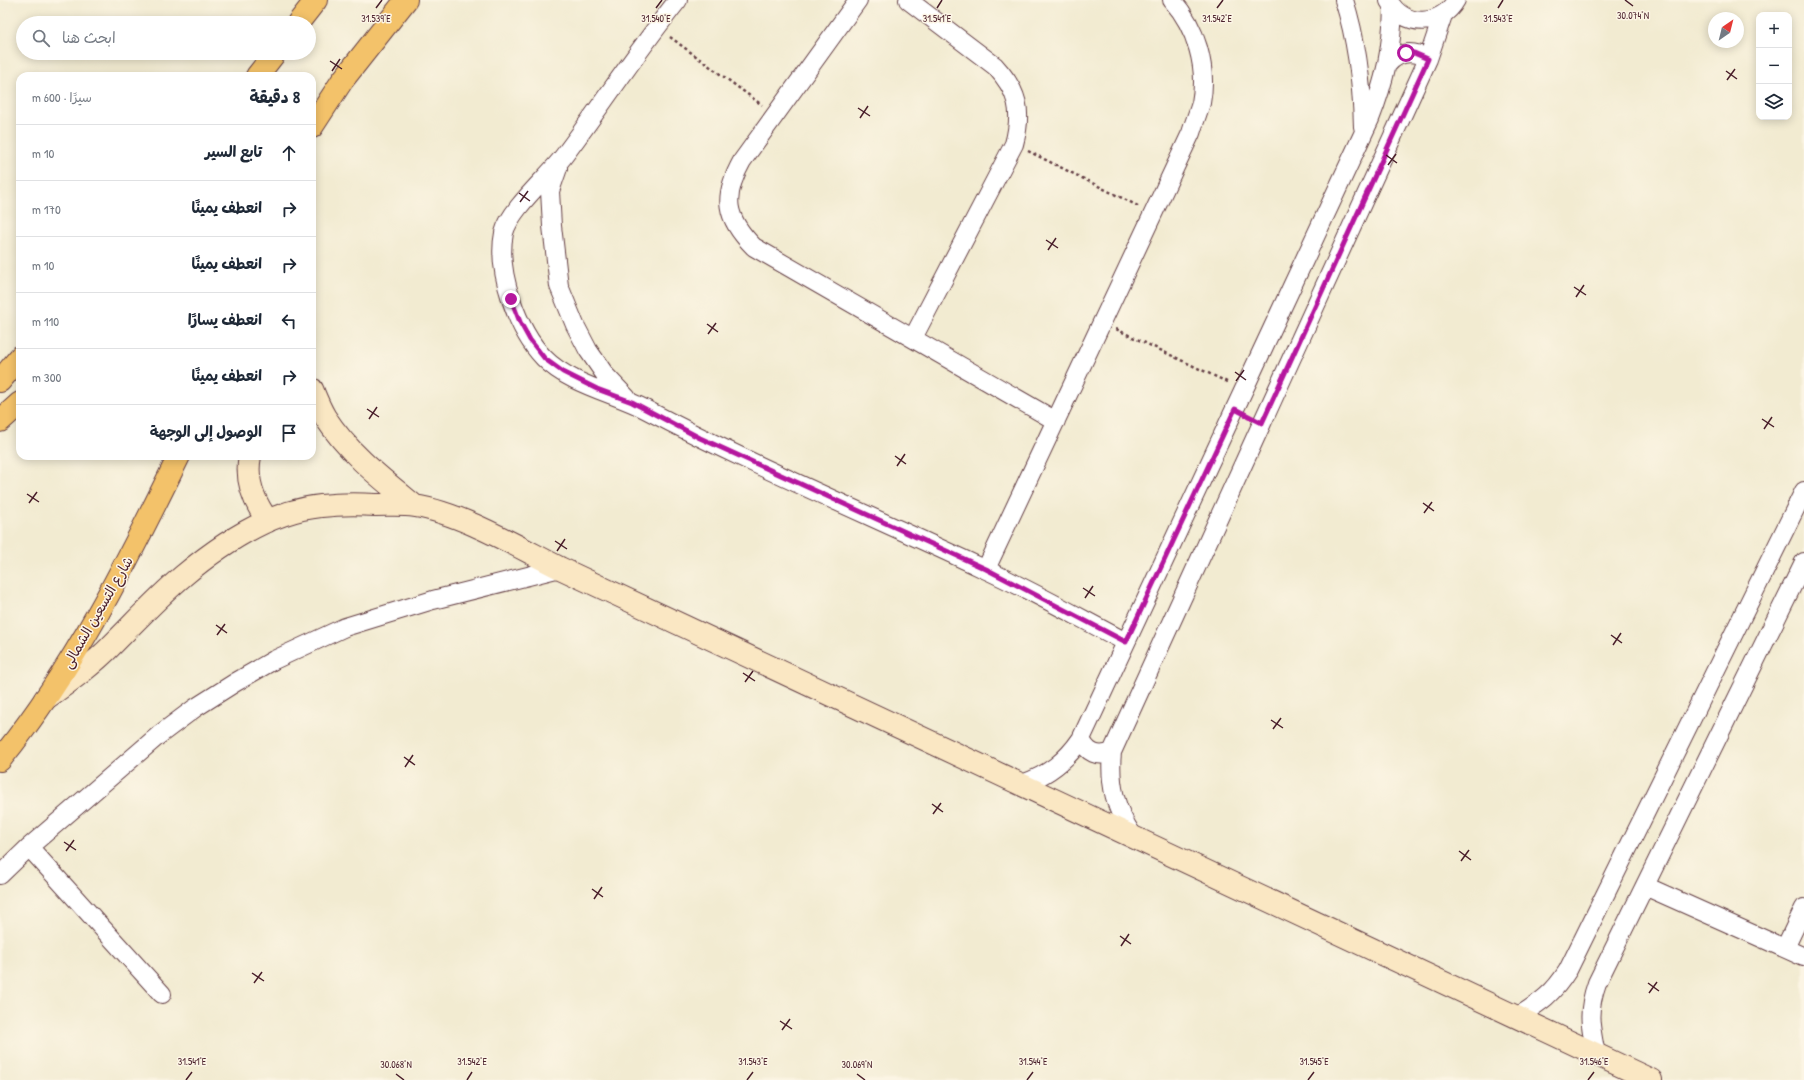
<!DOCTYPE html>
<html lang="ar">
<meta charset="utf-8">
<style>
:root{--surface:#fff;--page:#f6f6f7;--text:#1f2937;--muted:#747a83;--line:#e0e1e3}
body{margin:0;font-family:"Patrick Hand","Playpen Sans Arabic",sans-serif;background:var(--page);color:var(--text);direction:rtl}
.controls{position:absolute;right:12px;top:12px;display:grid;overflow:hidden;border-radius:8px;box-shadow:0 2px 10px #0003}
.controls button{width:36px;height:36px;display:grid;place-items:center;padding:0;border:0;border-bottom:1px solid var(--line);background:var(--surface);color:var(--text);font:20px sans-serif}
.compass{position:absolute;left:1708px;top:12px;width:36px;height:36px;border-radius:50%;background:var(--surface);box-shadow:0 2px 10px #0003;rotate:35deg}
.stop{position:absolute;width:12px;height:12px;margin:-9px;border:3px solid #b5179e;border-radius:50%;background:#fff}
.stop.end{background:#b5179e;border-color:#fff;box-shadow:0 1px 4px #0008}
.list{margin:0;padding:0;list-style:none}
h2{display:flex;justify-content:space-between;align-items:center;height:52px;margin:0;padding:0 16px;font-size:17px}
h2 small{font-size:13px;font-weight:400;color:var(--muted)}
.list li{display:grid;grid-template-columns:26px 1fr auto;gap:12px;align-items:center;box-sizing:border-box;height:56px;padding:0 16px;border-top:1px solid var(--line)}
.list b{display:block;font-size:15px;white-space:nowrap}
.list em{font-size:13px;font-style:normal;color:var(--muted)}
.icon{flex:none;width:22px;height:22px;fill:none;stroke:currentColor;stroke-width:2;stroke-linecap:round;stroke-linejoin:round}
.map{position:relative;flex:none;width:1804px;height:1080px;overflow:hidden;direction:ltr}
.search{position:absolute;background:var(--surface);box-shadow:0 2px 10px #0003;left:16px;top:16px;width:300px;height:44px;display:flex;align-items:center;gap:10px;box-sizing:border-box;padding:0 14px;border-radius:22px;color:var(--muted);font-size:15px}
.panel{position:absolute;background:var(--surface);box-shadow:0 2px 10px #0003;left:16px;top:72px;width:300px;height:388px;border-radius:12px;direction:rtl}
.map>svg:first-child{display:block}
.lines{fill:none;stroke-linecap:round;stroke-linejoin:round}
.street-casing{stroke:#633e44;stroke-width:20}
.secondary-casing{stroke:#633e44;stroke-width:24}
.primary-casing{stroke:#633e44;stroke-width:24}
.path{stroke:#633e44;stroke-width:2.5;stroke-dasharray:3 3;stroke-linecap:butt}
.street{stroke:#fff;stroke-width:18}
.secondary{stroke:#fae7c3;stroke-width:22}
.primary{stroke:#f3c26a;stroke-width:22}
.route{stroke:#b5179e;stroke-width:5}
.ticks{fill:none;stroke:#4a1f2b;stroke-width:1.5}
.labels{text-anchor:middle;dominant-baseline:central;stroke-width:3;stroke-linejoin:round;paint-order:stroke}
.street-label{font-size:14px;fill:#4a1f2b;stroke:#fcf5e5}
.ticks-label{font-size:10px;text-anchor:middle;fill:#4a1f2b;stroke:#fcf5e5;stroke-width:3;stroke-linejoin:round;paint-order:stroke}
</style>
<div class="map">
<svg width="1804" height="1080" viewBox="0 0 1804 1080">
<rect width="100%" height="100%" fill="#fcf5e5"/>
<filter id="ink" filterUnits="userSpaceOnUse"><feTurbulence type="fractalNoise" baseFrequency=".025" numOctaves="2"/><feDisplacementMap in="SourceGraphic" scale="8" xChannelSelector="R" yChannelSelector="G"/><feConvolveMatrix kernelMatrix="1 2 1 2 8 2 1 2 1" color-interpolation-filters="sRGB"/></filter>
<filter id="wash" filterUnits="userSpaceOnUse"><feTurbulence type="fractalNoise" baseFrequency=".012" numOctaves="4" result="noise"/><feDisplacementMap in="SourceGraphic" scale="16" xChannelSelector="R" yChannelSelector="G"/><feGaussianBlur stdDeviation="0.9" result="paint"/><feColorMatrix in="noise" values="0 0 0 0 0 0 0 0 0 0 0 0 0 0 0 0 0 1.4 0 .05"/><feComposite in="paint" operator="in"/></filter>
<g filter="url(#wash)">
<rect width="100%" height="100%" fill="#f2ebd1"/>
</g>
<g filter="url(#ink)">
<g class="lines">
<defs>
<path id="street" d="M 678,0 C 637,51 602,105 563,157 C 547,178 510,209 504,233 C 496,272 518,331 544,358 C 569,384 614,393 645,409 C 755,467 870,515 982,568 C 1031,590 1078,617 1126,642
M 858,0 L 742,161 C 722,197 725,218 754,247 L 1056,421
M 908,0 L 995,66 C 1018,91 1023,111 1014,144 L 913,338
M 1344,0 C 1357,41 1362,84 1363,127
M 1389,1 C 1404,28 1441,27 1456,0
M 1388,64 C 1399,51 1413,50 1428,59
M 558,168 L 550,191 L 552,226 L 559,286 L 575,325 L 588,350 L 606,376 L 627,398
M 986,569 L 1191,133 C 1194,123 1198,113 1201,103 C 1208,67 1196,27 1172,0
M 1081,739 C 1087,753 1098,758 1112,752
M 1022,784 C 1048,775 1066,761 1081,739 L 1370,119 C 1385,81 1392,49 1393,7
M 1133,836 C 1115,809 1109,784 1112,752 L 1428,59 L 1443,15
M 29,847 L 162,994
M 0,875 L 29,847 L 159,735 L 195,708 L 236,682 L 274,660 L 345,627 L 433,600 L 560,568
M 1645,886 L 1804,957
M 1785,948 L 1804,908
M 1517,1017 C 1541,1002 1553,994 1568,970 L 1804,491
M 1596,1054 C 1590,1025 1587,1011 1597,983 L 1804,562"/>
<path id="secondary" d="M 312,389 C 316,399 320,409 325,417 C 349,454 382,479 415,506
M 250,456 C 245,480 254,502 268,521
M 45,699 C 69,682 93,665 113,644 C 136,621 158,597 183,576 C 221,544 270,511 321,506 C 339,504 358,504 376,505 C 389,505 403,504 415,506 C 461,513 518,547 560,568 L 1651,1080"/>
<path id="primary" d="M 298,23 L 316,0
M 257,76 L 275,53
M 312,127 L 342,81 L 406,0
M 0,381 L 20,357
M 0,421 L 20,403
M 0,760 C 75,668 127,562 179,456"/>
</defs>
<use href="#street" class="street-casing"/>
<use href="#secondary" class="secondary-casing"/>
<use href="#primary" class="primary-casing"/>
<path class="path" d="M 670,37 L 762,105
M 1028,151 L 1138,206
M 1116,329 L 1229,383"/>
<use href="#street" class="street"/>
<use href="#secondary" class="secondary"/>
<use href="#primary" class="primary"/>
</g>
</g>
<g class="lines" filter="url(#ink)">
<path class="route" d="M 511,299 L 520,322 L 530,340 L 545,359 L 563,372 L 597,389 L 632,402 L 700,438 L 986,569 L 1126,642 L 1235,409 L 1262,423 L 1428,59 L 1414,53 L 1406,53"/>
</g>
<path class="ticks" d="M 1625,0 L 1633,6M 376,8 L 382,0M 656,8 L 662,0M 937,8 L 942,0M 1217,8 L 1223,0M 1498,8 L 1503,0M 330,61 L 342,69M 332,71 L 340,59M 1726,71 L 1737,79M 1727,80 L 1735,69M 858,108 L 870,116M 860,118 L 868,106M 1386,155 L 1397,163M 1388,165 L 1396,154M 519,193 L 530,201M 520,202 L 528,191M 1046,240 L 1058,248M 1048,250 L 1056,238M 1574,287 L 1586,295M 1576,297 L 1584,285M 707,324 L 718,332M 708,334 L 716,323M 1235,372 L 1246,380M 1236,381 L 1244,370M 367,409 L 379,417M 369,419 L 377,407M 1762,419 L 1774,427M 1764,429 L 1772,417M 895,456 L 906,464M 897,466 L 905,454M 27,494 L 39,502M 29,503 L 37,492M 1423,503 L 1434,511M 1424,513 L 1432,502M 555,541 L 567,549M 557,551 L 565,539M 1083,588 L 1095,596M 1085,598 L 1093,586M 216,625 L 227,633M 217,635 L 225,624M 1611,635 L 1622,643M 1613,645 L 1621,633M 743,673 L 755,681M 745,682 L 753,671M 1271,720 L 1283,728M 1273,729 L 1281,718M 404,757 L 415,765M 405,767 L 413,755M 932,804 L 943,812M 933,814 L 941,803M 64,842 L 76,850M 66,851 L 74,840M 1459,851 L 1471,860M 1461,861 L 1469,850M 592,889 L 603,897M 594,899 L 602,887M 1120,936 L 1131,944M 1121,946 L 1129,934M 252,973 L 264,981M 254,983 L 262,972M 1648,983 L 1659,991M 1649,993 L 1657,982M 780,1021 L 792,1029M 782,1030 L 790,1019M 396,1074 L 404,1080M 857,1074 L 865,1080M 186,1080 L 192,1072M 467,1080 L 472,1072M 747,1080 L 753,1072M 1027,1080 L 1033,1072M 1308,1080 L 1314,1072M 1588,1080 L 1594,1072"/>
<g class="labels">
<g class="street-label">
<text transform="translate(97 612) rotate(-60)">شارع التسعين الشمالى</text>
</g>
</g>
<g class="ticks-label">
<text x="1633" y="19">30.074°N</text>
<text x="376" y="22">31.539°E</text>
<text x="656" y="22">31.540°E</text>
<text x="937" y="22">31.541°E</text>
<text x="1217" y="22">31.542°E</text>
<text x="1498" y="22">31.543°E</text>
<text x="192" y="1065">31.541°E</text>
<text x="472" y="1065">31.542°E</text>
<text x="753" y="1065">31.543°E</text>
<text x="1033" y="1065">31.544°E</text>
<text x="1314" y="1065">31.545°E</text>
<text x="1594" y="1065">31.546°E</text>
<text x="396" y="1068">30.068°N</text>
<text x="857" y="1068">30.069°N</text>
</g>
</svg>
<div class="controls">
<button>+</button>
<button>−</button>
<button><svg class="icon" aria-label="layers" viewBox="0 0 24 24"><path d="M12 4l9 5-9 5-9-5zM3 14l9 5 9-5"/></svg></button>
</div>
<svg class="compass" viewBox="-18 -18 36 36"><path d="M0-13l5 13h-10z" fill="#e53935"/><path d="M0 13l5-13h-10z" fill="#747a83"/></svg>
<div class="stop" style="left:1406px;top:53px"></div>
<div class="stop end" style="left:511px;top:299px"></div>
<div class="search"><svg class="icon" aria-label="search" viewBox="0 0 24 24"><circle cx="10" cy="10" r="6"/><path d="M15 15l6 6"/></svg>ابحث هنا</div>
<section class="panel">
<h2>8 دقيقة<small>سيرًا · 600 m</small></h2>
<ul class="list">
<li><svg class="icon" aria-label="ahead" viewBox="0 0 24 24"><path d="M12 20V5M6 11l6-6 6 6"/></svg><div><b>تابع السير</b></div><em>10 m</em></li>
<li><svg class="icon" aria-label="right" viewBox="0 0 24 24"><path d="M7 20v-9h11M14 6l5 5-5 5"/></svg><div><b>انعطف يمينًا</b></div><em>170 m</em></li>
<li><svg class="icon" aria-label="right" viewBox="0 0 24 24"><path d="M7 20v-9h11M14 6l5 5-5 5"/></svg><div><b>انعطف يمينًا</b></div><em>10 m</em></li>
<li><svg class="icon" aria-label="left" viewBox="0 0 24 24"><path d="M17 20v-9H6M10 6l-5 5 5 5"/></svg><div><b>انعطف يسارًا</b></div><em>110 m</em></li>
<li><svg class="icon" aria-label="right" viewBox="0 0 24 24"><path d="M7 20v-9h11M14 6l5 5-5 5"/></svg><div><b>انعطف يمينًا</b></div><em>300 m</em></li>
<li><svg class="icon" aria-label="arrive" viewBox="0 0 24 24"><path d="M6 21V4h12l-3 4 3 4H6"/></svg><div><b>الوصول إلى الوجهة</b></div></li>
</ul>
</section>
</div>
